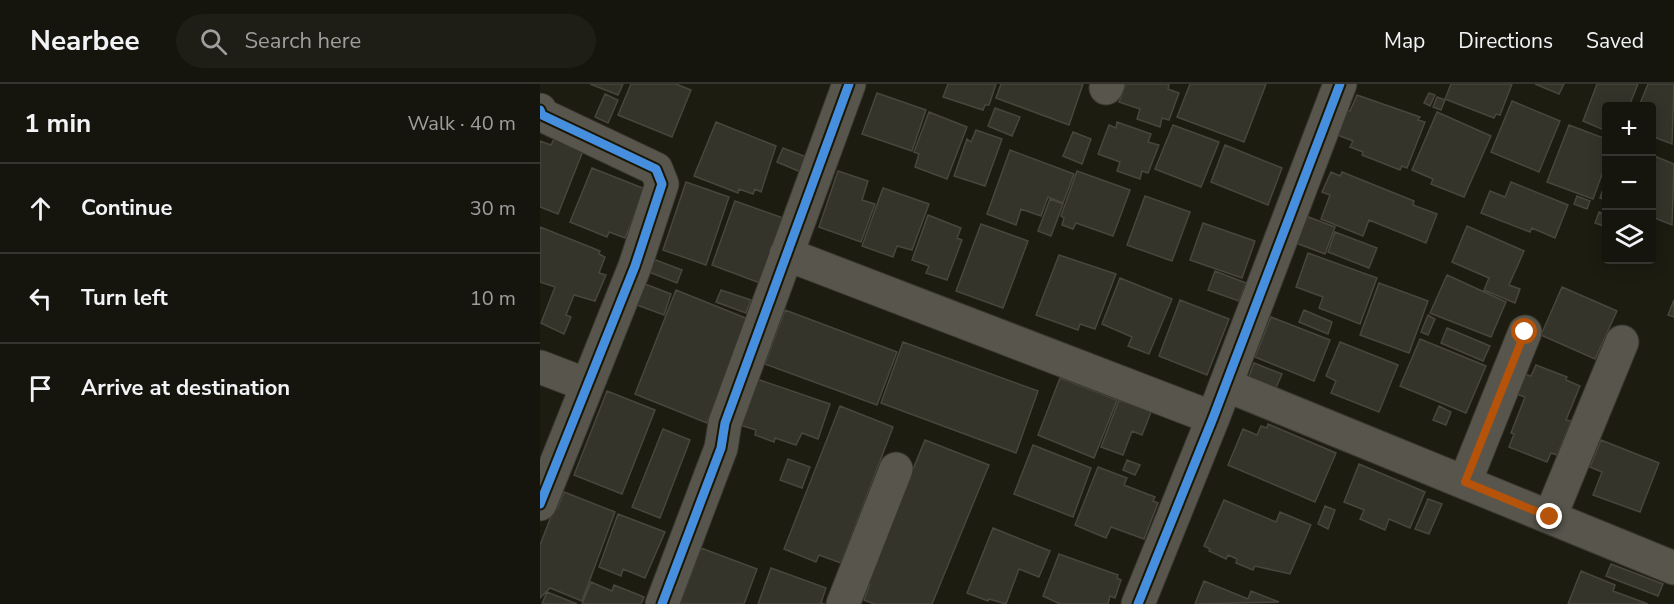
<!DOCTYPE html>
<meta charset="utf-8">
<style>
:root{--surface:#16150d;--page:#1f1e16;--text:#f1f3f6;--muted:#9e9f9d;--line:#35342e}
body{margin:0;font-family:"Nunito Sans",sans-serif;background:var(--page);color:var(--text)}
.controls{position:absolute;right:18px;top:18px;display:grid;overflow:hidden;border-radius:6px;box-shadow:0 3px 15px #0003}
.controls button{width:54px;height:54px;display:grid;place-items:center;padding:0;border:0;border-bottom:2px solid var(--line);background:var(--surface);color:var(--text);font:30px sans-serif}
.stop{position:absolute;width:18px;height:18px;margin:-14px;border:4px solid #b45309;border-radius:50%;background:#fff}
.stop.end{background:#b45309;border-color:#fff;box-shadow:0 2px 6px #0008}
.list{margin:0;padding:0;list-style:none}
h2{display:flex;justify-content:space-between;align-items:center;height:78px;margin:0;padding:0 24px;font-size:26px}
h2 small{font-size:20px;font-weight:400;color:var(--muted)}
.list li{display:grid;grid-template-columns:39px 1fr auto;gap:18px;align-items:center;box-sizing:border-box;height:90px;padding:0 24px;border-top:2px solid var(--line)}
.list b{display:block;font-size:22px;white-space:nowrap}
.list em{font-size:20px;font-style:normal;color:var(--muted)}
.icon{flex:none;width:33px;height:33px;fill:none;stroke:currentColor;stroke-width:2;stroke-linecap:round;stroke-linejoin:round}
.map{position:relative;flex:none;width:1134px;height:520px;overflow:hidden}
header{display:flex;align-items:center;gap:36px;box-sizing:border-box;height:84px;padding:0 30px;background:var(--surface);border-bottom:2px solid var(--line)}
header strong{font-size:28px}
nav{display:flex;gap:33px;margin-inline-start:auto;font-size:21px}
.search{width:420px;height:54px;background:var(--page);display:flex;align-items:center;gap:15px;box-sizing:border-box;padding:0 21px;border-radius:33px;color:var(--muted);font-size:22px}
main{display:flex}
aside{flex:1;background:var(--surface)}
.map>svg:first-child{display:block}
.building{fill:#35342a;stroke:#48463d;stroke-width:1.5}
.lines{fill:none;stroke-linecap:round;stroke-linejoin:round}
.minor-casing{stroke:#383730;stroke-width:35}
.minor{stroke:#57554c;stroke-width:33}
.cycleway-casing{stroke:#191604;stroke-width:13}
.cycleway{stroke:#468fdf;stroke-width:9}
.route{stroke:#b45309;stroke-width:8}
</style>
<header>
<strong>Nearbee</strong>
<div class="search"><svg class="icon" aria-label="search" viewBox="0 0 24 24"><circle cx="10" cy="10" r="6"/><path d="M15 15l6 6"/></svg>Search here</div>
<nav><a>Map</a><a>Directions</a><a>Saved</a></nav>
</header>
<main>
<aside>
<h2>1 min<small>Walk · 40 m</small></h2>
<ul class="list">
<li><svg class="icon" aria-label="ahead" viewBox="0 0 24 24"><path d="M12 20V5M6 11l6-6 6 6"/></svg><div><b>Continue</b></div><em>30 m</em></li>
<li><svg class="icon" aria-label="left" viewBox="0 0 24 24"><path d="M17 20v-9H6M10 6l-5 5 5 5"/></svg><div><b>Turn left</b></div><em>10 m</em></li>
<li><svg class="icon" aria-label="arrive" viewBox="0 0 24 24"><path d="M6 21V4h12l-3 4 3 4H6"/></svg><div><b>Arrive at destination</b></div></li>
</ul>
</aside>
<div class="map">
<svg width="1134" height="520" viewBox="0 0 1134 520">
<rect width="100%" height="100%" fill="#1d1c11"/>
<path class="building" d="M 50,0 L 83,0 L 78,11 Z
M 91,0 L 136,0 L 151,6 L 132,53 L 78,31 Z
M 408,0 L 456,0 L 449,21 L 445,21 L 443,26 L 403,13 Z
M 461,0 L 543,0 L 529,41 L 456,14 Z
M 586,0 L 629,0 L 628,5 L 639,9 L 629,36 L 622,34 L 620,43 L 597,35 L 600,25 L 579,18 Z
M 650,0 L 726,0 L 704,58 L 637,33 Z
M 911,0 L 972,0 L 960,31 L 956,30 L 954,34 L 905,15 Z
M 995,0 L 1024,0 L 1019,10 Z
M 1057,0 L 1098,0 L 1089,22 L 1066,22 L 1064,46 L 1043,37 Z
M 1108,0 L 1134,0 L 1132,60 L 1114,53 L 1112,60 L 1112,22 L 1099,22 Z
M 337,9 L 386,26 L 372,67 L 322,50 Z
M 889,9 L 895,11 L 890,22 L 884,19 Z
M 65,10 L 78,16 L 68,39 L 55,33 Z
M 817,11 L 880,33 L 878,36 L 885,38 L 867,84 L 862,82 L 860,86 L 822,71 L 823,68 L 810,63 L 813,57 L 795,50 L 805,25 L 810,27 Z
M 897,13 L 905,16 L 901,26 L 893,23 Z
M 972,17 L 1020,37 L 999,88 L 951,68 Z
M 455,24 L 480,33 L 472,52 L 448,42 Z
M 389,28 L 427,43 L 407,95 L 375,83 L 379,70 L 374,68 Z
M 897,28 L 951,52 L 924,113 L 891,100 L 893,95 L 872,86 Z
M 176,38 L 236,62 L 221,108 L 215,105 L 213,110 L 199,105 L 198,109 L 154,92 Z
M 577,38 L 611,50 L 608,58 L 619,61 L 608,89 L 602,87 L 600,95 L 577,87 L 580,78 L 558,70 L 569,41 L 576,44 Z
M 633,41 L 679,58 L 661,103 L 615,85 Z
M 1029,41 L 1066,55 L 1066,79 L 1053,115 L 1007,98 Z
M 436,46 L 462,55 L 445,102 L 414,92 L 427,55 L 431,58 Z
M 533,48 L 551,55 L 542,80 L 523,72 Z
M 14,55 L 43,67 L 18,130 L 0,123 L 0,57 L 11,61 Z
M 685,61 L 742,84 L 728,121 L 671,98 Z
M 243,64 L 269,74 L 263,89 L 237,78 Z
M 470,66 L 534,90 L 523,119 L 508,113 L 501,132 L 481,125 L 476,141 L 447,130 Z
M 1112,71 L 1134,80 L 1132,141 L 1112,133 Z
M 52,84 L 105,105 L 85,154 L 69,148 L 67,153 L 30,138 Z
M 298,87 L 328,97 L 322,116 L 335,120 L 321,158 L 279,143 Z
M 537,87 L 590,106 L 573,152 L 536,139 L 533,145 L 522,141 L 524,134 L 521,132 Z
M 791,88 L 800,92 L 802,88 L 874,117 L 873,121 L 897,130 L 886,159 L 829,136 L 823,152 L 781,135 L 790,111 L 782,108 Z
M 1066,96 L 1066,116 L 1060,114 Z
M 146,98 L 189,113 L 166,181 L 123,166 Z
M 971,98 L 1028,121 L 1015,154 L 992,144 L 990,148 L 941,129 L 950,107 L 965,113 Z
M 343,104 L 389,120 L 372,166 L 357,162 L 353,173 L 322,162 Z
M 605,112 L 650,128 L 632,177 L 587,161 Z
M 1037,112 L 1050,117 L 1047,125 L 1034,120 Z
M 510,115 L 523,120 L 511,152 L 498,147 Z
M 195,117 L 243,134 L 220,199 L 172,181 Z
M 1059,128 L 1066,131 L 1066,143 L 1055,139 Z
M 388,131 L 421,144 L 417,154 L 422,156 L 407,196 L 386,189 L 389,182 L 372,176 Z
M 766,132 L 795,143 L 785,170 L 756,159 Z
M 663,139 L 715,157 L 702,194 L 650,176 Z
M 441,140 L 488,157 L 463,224 L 416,207 Z
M 927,142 L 984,167 L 969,201 L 980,205 L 975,219 L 944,206 L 949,194 L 912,178 Z
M 0,143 L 60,167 L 59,170 L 65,173 L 59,189 L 66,191 L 55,217 L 34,211 L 26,231 L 31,233 L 24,250 L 1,239 L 15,203 L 0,198 Z
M 795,148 L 837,164 L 829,184 L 788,168 Z
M 768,169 L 837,194 L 820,240 L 779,224 L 783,213 L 756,203 Z
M 519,171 L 576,190 L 555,245 L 540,240 L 538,246 L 496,231 Z
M 113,175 L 142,186 L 137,199 L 109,188 Z
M 675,187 L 706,199 L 699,217 L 668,206 Z
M 907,191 L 966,218 L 951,253 L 890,229 Z
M 580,194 L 632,215 L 609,270 L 588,262 L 592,253 L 562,240 Z
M 839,199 L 888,217 L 869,269 L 820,251 Z
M 105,200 L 131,210 L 124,231 L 97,221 Z
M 1022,203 L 1077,227 L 1055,275 L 1001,251 Z
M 136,206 L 208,235 L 167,339 L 95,310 Z
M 181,206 L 211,216 L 206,229 L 176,218 Z
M 640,216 L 689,235 L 667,291 L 619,272 Z
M 1134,216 L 1134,233 L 1128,231 Z
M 245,226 L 357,268 L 337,321 L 225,280 Z
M 764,226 L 792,238 L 788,250 L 759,238 Z
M 888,231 L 895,235 L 888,251 L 881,248 Z
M 731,233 L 790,256 L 774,297 L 715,273 Z
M 907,244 L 950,262 L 943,277 L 901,259 Z
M 880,255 L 946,282 L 926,329 L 860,302 Z
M 363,258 L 498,307 L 476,369 L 341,319 Z
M 800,258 L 858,281 L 839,328 L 791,309 L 796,297 L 786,292 Z
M 714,279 L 742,290 L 735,306 L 708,295 Z
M 996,281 L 1027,293 L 1026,296 L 1040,302 L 1026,336 L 1031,337 L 1017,371 L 1011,369 L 1007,378 L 969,363 L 974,350 L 971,349 L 985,313 L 976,310 L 984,290 L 991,292 Z
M 520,294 L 577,316 L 554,374 L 498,351 Z
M 217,295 L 290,320 L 278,355 L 262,349 L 256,361 L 235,354 L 234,358 L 215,351 L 216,346 L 200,341 Z
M 67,307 L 115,326 L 82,410 L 34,391 Z
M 579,316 L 611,328 L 602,351 L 592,347 L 583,371 L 561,363 Z
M 300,322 L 353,343 L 301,479 L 279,471 L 276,478 L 244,465 Z
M 899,322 L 911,328 L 906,341 L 893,336 Z
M 728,340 L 796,369 L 775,418 L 688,381 L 703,345 L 717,351 L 721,342 L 727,344 Z
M 123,345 L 150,356 L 120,434 L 92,423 Z
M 385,356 L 449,381 L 392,520 L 334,520 L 324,516 L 330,500 L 326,499 Z
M 1061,356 L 1119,379 L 1100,428 L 1053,411 L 1062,388 L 1050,383 Z
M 493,361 L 551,384 L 533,433 L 474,410 Z
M 248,375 L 270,383 L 262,404 L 240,396 Z
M 587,376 L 600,381 L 595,391 L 583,386 Z
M 819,380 L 885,408 L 870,444 L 849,435 L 845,446 L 820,435 L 824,426 L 804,418 Z
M 558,383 L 587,394 L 584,401 L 615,413 L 613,417 L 618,419 L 604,455 L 571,443 L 566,454 L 535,441 Z
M 24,408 L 75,428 L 42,517 L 10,504 L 0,514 L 0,461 L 14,425 L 17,425 Z
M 888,415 L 902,420 L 889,450 L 875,445 Z
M 684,416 L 736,438 L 740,428 L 771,441 L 750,490 L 715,482 L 713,486 L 696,479 L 697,475 L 688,471 L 686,475 L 669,467 L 670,465 L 664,462 Z
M 785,422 L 795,426 L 788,445 L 778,440 Z
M 78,430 L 125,448 L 105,494 L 83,485 L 81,492 L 59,483 Z
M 453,444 L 510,467 L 499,493 L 479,485 L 466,520 L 449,515 L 448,517 L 427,509 Z
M 161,464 L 217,485 L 204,520 L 140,520 Z
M 519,470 L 578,491 L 577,494 L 581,496 L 575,514 L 570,512 L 568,520 L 520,520 L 503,512 Z
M 1071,480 L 1123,500 L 1118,512 L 1066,492 Z
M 231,484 L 286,504 L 281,519 L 285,520 L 218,520 Z
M 1041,487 L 1075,501 L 1073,507 L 1108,520 L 1028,520 Z
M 664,497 L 708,515 L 711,507 L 739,518 L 655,520 Z
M 51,498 L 72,507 L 74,501 L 104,513 L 101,520 L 42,520 Z
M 7,508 L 37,520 L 2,520 Z"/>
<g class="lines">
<defs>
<path id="minor" d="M 566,4 L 568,0
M 0,26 L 2,31 L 116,85 L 122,100 L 95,182 L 0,420
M 246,170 L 673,334
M 0,283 L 47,301
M 686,301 L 1134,484
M 925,398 L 985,248
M 1010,433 L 1082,258
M 122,520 L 181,364 L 185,339 L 309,0
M 303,520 L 356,385
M 598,520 L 673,334 L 800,0"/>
</defs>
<use href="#minor" class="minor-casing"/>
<use href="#minor" class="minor"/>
<defs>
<path id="cycleway" d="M 0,26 L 2,31 L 116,85 L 122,100 L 95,182 L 0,420
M 122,520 L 181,364 L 185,339 L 309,0
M 598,520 L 673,334 L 800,0"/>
</defs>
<use href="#cycleway" class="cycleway-casing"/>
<use href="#cycleway" class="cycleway"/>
</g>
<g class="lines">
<path class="route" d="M 985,248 L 925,398 L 1010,433"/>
</g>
</svg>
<div class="controls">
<button>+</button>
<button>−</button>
<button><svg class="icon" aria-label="layers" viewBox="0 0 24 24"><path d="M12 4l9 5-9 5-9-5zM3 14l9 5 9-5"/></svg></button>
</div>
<div class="stop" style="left:985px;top:248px"></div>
<div class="stop end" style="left:1010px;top:433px"></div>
</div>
</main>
